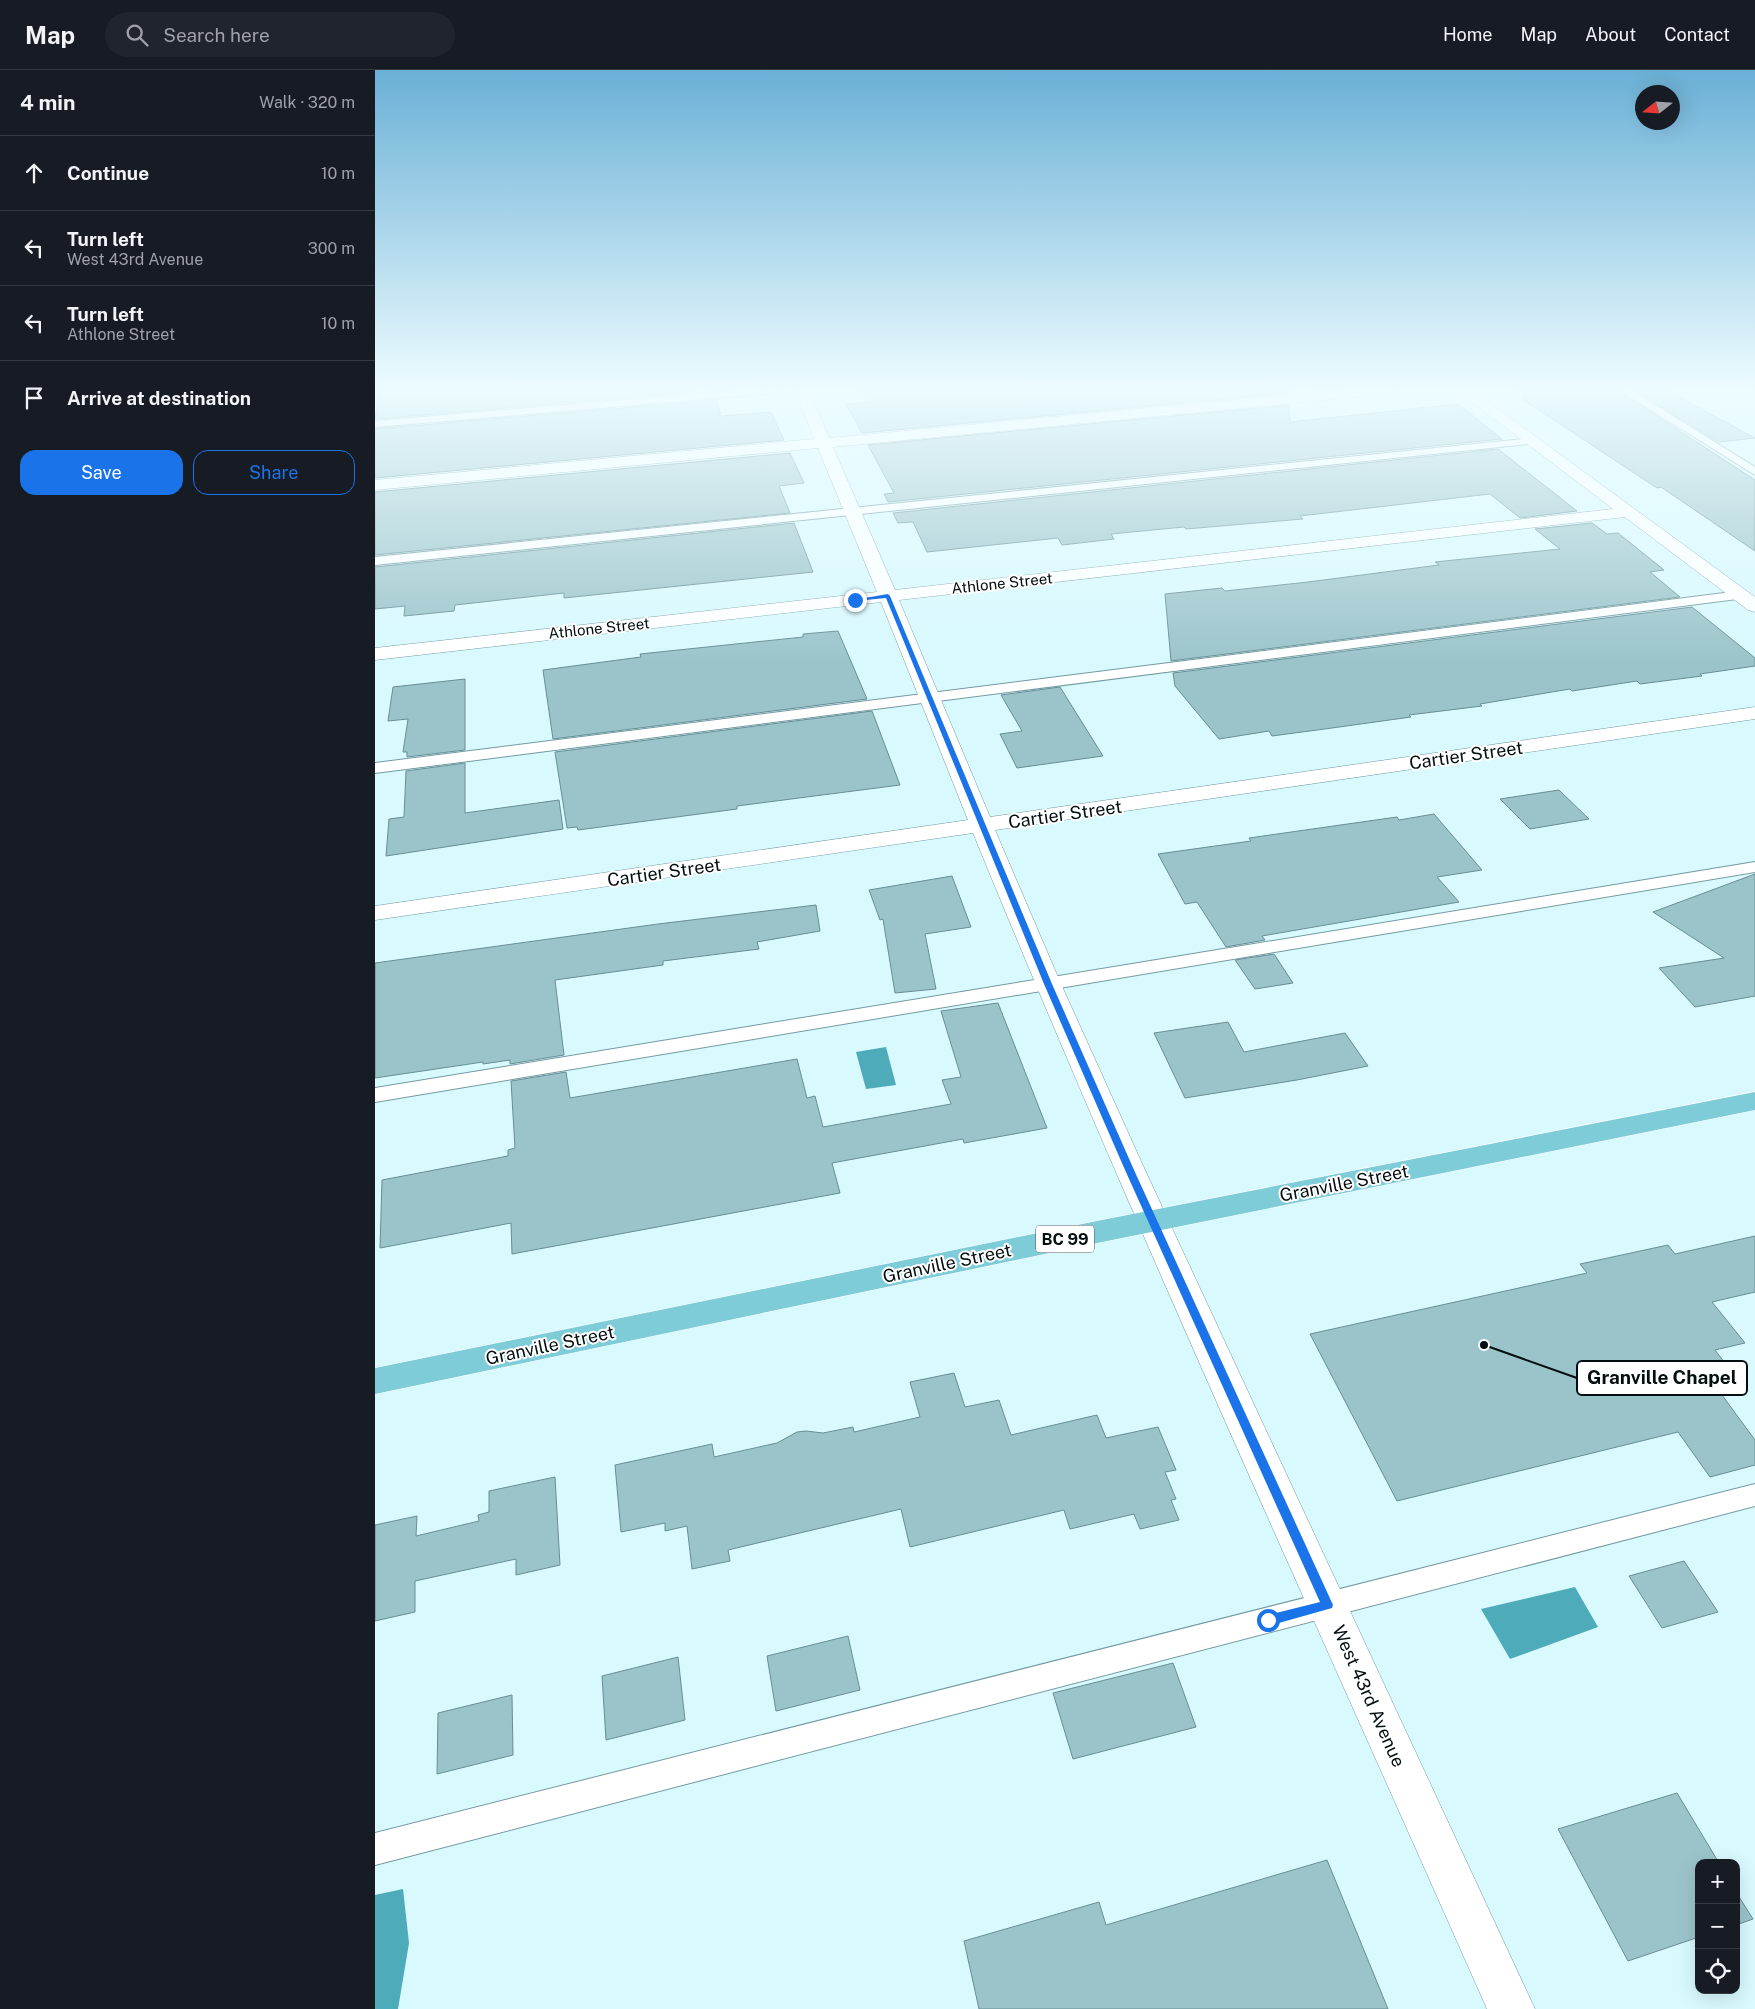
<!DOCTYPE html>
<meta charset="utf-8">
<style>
:root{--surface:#171b24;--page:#20242c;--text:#f1f3f6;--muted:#9ea1a6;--line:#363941;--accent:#1a73e8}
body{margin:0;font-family:"Public Sans",sans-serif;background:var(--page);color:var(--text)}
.controls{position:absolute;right:15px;bottom:15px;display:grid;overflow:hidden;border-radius:10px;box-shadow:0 5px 20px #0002}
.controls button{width:45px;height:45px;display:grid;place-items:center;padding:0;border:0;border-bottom:1px solid var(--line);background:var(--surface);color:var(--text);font:25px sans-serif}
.compass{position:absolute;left:1260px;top:15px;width:45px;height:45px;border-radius:50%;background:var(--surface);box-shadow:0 5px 20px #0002;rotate:253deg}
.stop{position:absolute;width:15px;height:15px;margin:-11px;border:4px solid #1a73e8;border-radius:50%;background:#fff}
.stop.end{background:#1a73e8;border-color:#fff;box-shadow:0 1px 5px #0008}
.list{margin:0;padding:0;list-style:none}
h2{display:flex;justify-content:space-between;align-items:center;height:65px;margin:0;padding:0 20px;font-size:21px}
h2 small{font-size:16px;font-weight:400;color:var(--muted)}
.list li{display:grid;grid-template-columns:32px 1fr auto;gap:15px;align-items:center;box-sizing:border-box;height:75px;padding:0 20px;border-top:1px solid var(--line)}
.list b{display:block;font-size:19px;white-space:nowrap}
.list p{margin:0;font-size:16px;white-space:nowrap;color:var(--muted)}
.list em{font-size:16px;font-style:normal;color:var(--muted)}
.actions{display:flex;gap:10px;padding:15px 20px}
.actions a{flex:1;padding:11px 0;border:1px solid var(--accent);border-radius:15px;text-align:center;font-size:18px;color:var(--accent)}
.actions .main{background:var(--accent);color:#fff}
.icon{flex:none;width:28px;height:28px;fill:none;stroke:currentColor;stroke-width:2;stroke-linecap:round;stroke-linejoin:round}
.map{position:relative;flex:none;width:1380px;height:1939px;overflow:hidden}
header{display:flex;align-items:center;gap:30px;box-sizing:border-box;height:70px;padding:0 25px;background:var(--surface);border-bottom:1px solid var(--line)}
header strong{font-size:24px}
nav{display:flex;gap:28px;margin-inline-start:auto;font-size:18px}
.search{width:350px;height:45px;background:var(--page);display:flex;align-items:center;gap:12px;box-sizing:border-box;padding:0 18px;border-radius:28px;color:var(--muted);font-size:19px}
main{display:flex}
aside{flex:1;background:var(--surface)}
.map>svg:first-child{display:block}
.water{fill:#4eabba}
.building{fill:#9bc4ca;stroke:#678e94}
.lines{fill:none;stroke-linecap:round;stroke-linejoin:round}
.service-casing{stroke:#739aa1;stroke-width:2}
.minor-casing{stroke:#739aa1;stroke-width:1}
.trunk-casing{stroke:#fff;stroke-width:1}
.service{fill:#fff;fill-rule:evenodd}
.minor{fill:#fff;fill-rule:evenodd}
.trunk{fill:#7eccd8;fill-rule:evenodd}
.route{fill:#1a73e8}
.labels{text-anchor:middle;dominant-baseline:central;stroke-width:4;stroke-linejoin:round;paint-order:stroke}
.far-street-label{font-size:15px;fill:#020e10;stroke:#fff}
.shield{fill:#fff;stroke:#4e5658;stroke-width:1}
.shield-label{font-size:16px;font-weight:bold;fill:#020e10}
.street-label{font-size:18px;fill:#020e10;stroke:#fff}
.leader{fill:none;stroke:#020e10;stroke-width:2}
.callout-dot{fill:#020e10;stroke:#fff;stroke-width:2}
.callout{fill:#fff;stroke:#020e10;stroke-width:2}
.callout-label{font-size:19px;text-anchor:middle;font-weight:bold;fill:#020e10}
</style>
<header>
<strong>Map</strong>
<div class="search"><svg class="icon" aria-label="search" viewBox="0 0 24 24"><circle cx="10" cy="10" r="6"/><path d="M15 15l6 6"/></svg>Search here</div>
<nav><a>Home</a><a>Map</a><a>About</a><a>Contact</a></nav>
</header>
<main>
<aside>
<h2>4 min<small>Walk · 320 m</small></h2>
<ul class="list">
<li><svg class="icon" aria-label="ahead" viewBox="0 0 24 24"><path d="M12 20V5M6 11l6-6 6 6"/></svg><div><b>Continue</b></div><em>10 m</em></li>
<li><svg class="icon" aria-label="left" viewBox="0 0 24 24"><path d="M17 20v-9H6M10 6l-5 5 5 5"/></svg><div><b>Turn left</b><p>West 43rd Avenue</p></div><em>300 m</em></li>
<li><svg class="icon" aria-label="left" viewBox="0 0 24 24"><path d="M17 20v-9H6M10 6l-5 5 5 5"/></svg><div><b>Turn left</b><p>Athlone Street</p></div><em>10 m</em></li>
<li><svg class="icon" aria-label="arrive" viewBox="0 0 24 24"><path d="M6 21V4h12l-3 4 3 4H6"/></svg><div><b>Arrive at destination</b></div></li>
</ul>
<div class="actions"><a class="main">Save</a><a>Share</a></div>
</aside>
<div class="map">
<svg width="1380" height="1939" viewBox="0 0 1380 1939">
<rect width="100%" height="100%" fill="#d8f9fe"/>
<path class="water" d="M 511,977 L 521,1015 L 491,1019 L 481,982 Z
M 1200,1517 L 1223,1557 L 1135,1589 L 1106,1539 Z
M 28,1819 L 34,1873 L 23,1939 L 0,1939 L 0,1825 Z"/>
<path class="building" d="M 4,320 L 315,320 L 315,322 L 0,349 Z
M 486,320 L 914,320 L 914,323 L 487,363 L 471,334 L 494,332 Z
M 1142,320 L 1242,320 L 1380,410 L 1380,481 L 1286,417 L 1282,418 L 1147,329 L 1152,327 Z
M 1259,320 L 1291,320 L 1380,368 L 1344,372 Z
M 342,330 L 346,346 L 396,342 L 409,370 L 0,408 L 0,359 Z
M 1083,334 L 1127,369 L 513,432 L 509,424 L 519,423 L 493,375 L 914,335 L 915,352 Z
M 1123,379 L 1202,441 L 1145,448 L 1115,424 L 925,446 L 928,449 L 811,459 L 809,457 L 736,464 L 739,469 L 687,475 L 683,468 L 552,482 L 538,452 L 523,453 L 518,443 Z
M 415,383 L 429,413 L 404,416 L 415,443 L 0,485 L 0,422 Z
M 419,453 L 438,502 L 189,528 L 189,523 L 80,535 L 79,541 L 29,546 L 30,536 L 0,539 L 0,497 Z
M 1217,453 L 1232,464 L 1243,463 L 1289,500 L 1275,502 L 1305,527 L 796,591 L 790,524 L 847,518 L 850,521 L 933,512 L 1064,495 L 1060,492 L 1185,479 L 1160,459 Z
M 1317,537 L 1380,588 L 1380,596 L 1325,604 L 1327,606 L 1265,614 L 1262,611 L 1197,621 L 1195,619 L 1105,634 L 1107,636 L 1034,645 L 1036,647 L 957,658 L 897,666 L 894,661 L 844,669 L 800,616 L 798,603 Z
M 463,561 L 492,629 L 178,669 L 168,600 L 266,587 L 265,584 L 428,567 L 428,564 Z
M 90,609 L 90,680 L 32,687 L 32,682 L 28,682 L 33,649 L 13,651 L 18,617 Z
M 685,617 L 728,686 L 642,698 L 625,664 L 647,661 L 626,625 Z
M 497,641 L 525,715 L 362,736 L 362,739 L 203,760 L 202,757 L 192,758 L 180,682 Z
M 90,693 L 90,743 L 184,730 L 188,759 L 11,786 L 14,749 L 29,747 L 31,701 Z
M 1184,720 L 1214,749 L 1155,759 L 1125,729 Z
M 1059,744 L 1107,800 L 1062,807 L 1084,832 L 887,866 L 890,870 L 851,877 L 822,832 L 810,834 L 783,784 L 876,771 L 874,768 L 1022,747 L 1024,750 Z
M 1380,804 L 1380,926 L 1320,937 L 1284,898 L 1349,888 L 1278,842 Z
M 577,806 L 596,857 L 550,864 L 561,919 L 520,923 L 508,849 L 505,850 L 494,820 Z
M 441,835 L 445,861 L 382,872 L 384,879 L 288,891 L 288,895 L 180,910 L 189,985 L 135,994 L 135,990 L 108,994 L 108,992 L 0,1008 L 0,893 L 283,854 Z
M 899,884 L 918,913 L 880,919 L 860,890 Z
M 623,933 L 672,1058 L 589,1073 L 588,1069 L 457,1093 L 465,1123 L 137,1184 L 136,1153 L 5,1178 L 7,1110 L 133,1086 L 133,1080 L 140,1078 L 136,1011 L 191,1002 L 195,1028 L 422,989 L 432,1028 L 440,1026 L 448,1057 L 576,1034 L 567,1010 L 586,1007 L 566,941 Z
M 853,952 L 869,982 L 970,963 L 993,996 L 922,1010 L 810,1028 L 779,963 Z
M 1380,1166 L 1380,1222 L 1337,1232 L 1370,1273 L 1340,1280 L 1356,1301 L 1333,1306 L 1380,1370 L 1380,1395 L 1335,1407 L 1303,1362 L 1022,1431 L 935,1264 L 1212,1203 L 1205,1194 L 1293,1175 L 1300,1184 Z
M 579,1303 L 590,1337 L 624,1330 L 636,1365 L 722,1345 L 731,1368 L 783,1357 L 801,1400 L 790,1402 L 801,1429 L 796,1430 L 804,1450 L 765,1459 L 759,1444 L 695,1459 L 689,1440 L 535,1477 L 526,1439 L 353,1480 L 355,1491 L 317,1499 L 312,1456 L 290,1461 L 290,1453 L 246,1462 L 240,1395 L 337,1374 L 339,1387 L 402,1373 L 422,1362 L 431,1361 L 448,1363 L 478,1357 L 479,1362 L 545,1347 L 535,1312 Z
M 180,1407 L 185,1495 L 141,1505 L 141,1489 L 40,1511 L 40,1542 L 0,1551 L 0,1455 L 42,1446 L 41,1466 L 104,1451 L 103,1445 L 114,1442 L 114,1421 Z
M 1309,1491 L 1343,1542 L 1287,1558 L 1254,1506 Z
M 473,1566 L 485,1620 L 401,1641 L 392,1586 Z
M 303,1587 L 310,1650 L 231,1670 L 227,1606 Z
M 798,1593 L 821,1657 L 698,1689 L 678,1623 Z
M 137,1625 L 138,1685 L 62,1704 L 63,1643 Z
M 1302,1723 L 1344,1793 L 1324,1793 L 1324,1867 L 1253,1891 L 1183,1759 Z
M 952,1790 L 1013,1939 L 604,1939 L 589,1871 L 724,1832 L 731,1855 Z
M 1361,1822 L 1378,1849 L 1361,1855 Z"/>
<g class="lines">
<defs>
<path id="service" d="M 366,320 L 407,320 L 402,323 L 0,357 L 0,351 Z
M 1244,320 L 1256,320 L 1380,397 L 1380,405 Z
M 1158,368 L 1162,369 L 1164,371 L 1162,373 L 0,495 L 0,487 Z
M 1365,521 L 1370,522 L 1372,525 L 1370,528 L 0,703 L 0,693 Z
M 1380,792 L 1380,802 L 0,1032 L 0,1018 Z
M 1380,1414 L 1380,1436 L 0,1795 L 0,1763 Z"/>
<path id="minor" d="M 420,320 L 434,320 L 454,368 L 967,320 L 1019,320 L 1017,323 L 1012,324 L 458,377 L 520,520 L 1238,439 L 1081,320 L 1097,320 L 1380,527 L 1380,542 L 1373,540 L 1250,447 L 524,530 L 615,747 L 1380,637 L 1380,649 L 620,760 L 686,914 L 770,1100 L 1160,1939 L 1112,1939 C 939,1548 760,1159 598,763 L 0,850 L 0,836 L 593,750 L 506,532 L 0,590 L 0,578 L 502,522 L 443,378 L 0,420 L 0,410 L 439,369 Z"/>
<path id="trunk" d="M 1380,1022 L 1380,1040 L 727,1172 L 0,1324 L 0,1298 L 727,1150 Z"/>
</defs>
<use href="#service" class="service-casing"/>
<use href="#minor" class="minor-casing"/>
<use href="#trunk" class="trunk-casing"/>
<use href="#service" class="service"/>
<use href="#minor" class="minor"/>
<use href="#trunk" class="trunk"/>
</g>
<linearGradient id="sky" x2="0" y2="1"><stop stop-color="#6ab0d6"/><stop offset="0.54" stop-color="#edfcff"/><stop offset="1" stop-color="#edfcff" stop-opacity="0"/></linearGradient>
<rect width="1380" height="591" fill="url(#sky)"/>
<path class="route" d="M 513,524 L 515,526 L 677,914 L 759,1100 L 958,1535 L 957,1538 L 893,1556 L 889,1554 L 887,1550 L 889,1547 L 893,1545 L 945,1532 L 750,1100 L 669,914 L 511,528 L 480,531 L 478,530 Z"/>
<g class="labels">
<g class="far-street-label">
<text transform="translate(627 513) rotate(-6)">Athlone Street</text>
<text transform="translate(224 558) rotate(-6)">Athlone Street</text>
</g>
<rect class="shield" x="661" y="1155.5" width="58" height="27" rx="4"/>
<g class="shield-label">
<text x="690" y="1169">BC 99</text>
</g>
<g class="street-label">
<text transform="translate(1091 685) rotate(-8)">Cartier Street</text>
<text transform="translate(690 744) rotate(-8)">Cartier Street</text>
<text transform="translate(289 802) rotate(-8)">Cartier Street</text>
<text transform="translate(969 1113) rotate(-11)">Granville Street</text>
<text transform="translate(572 1193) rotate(-12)">Granville Street</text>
<text transform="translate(175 1275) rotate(-12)">Granville Street</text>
<text transform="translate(994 1626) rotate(66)">West 43rd Avenue</text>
</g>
</g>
<path class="leader" d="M1109 1275L1202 1308"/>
<circle class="callout-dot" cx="1109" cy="1275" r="5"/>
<rect class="callout" x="1202" y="1291" width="170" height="34" rx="5"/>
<g class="callout-label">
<text x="1287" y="1314">Granville Chapel</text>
</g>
</svg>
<div class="controls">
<button>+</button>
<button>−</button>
<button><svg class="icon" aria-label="locate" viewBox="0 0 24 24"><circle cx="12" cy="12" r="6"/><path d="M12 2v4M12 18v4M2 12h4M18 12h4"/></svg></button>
</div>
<svg class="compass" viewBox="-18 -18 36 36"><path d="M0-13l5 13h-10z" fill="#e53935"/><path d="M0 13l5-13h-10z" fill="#9ea1a6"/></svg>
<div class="stop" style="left:893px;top:1550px"></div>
<div class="stop end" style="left:480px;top:530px"></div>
</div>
</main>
